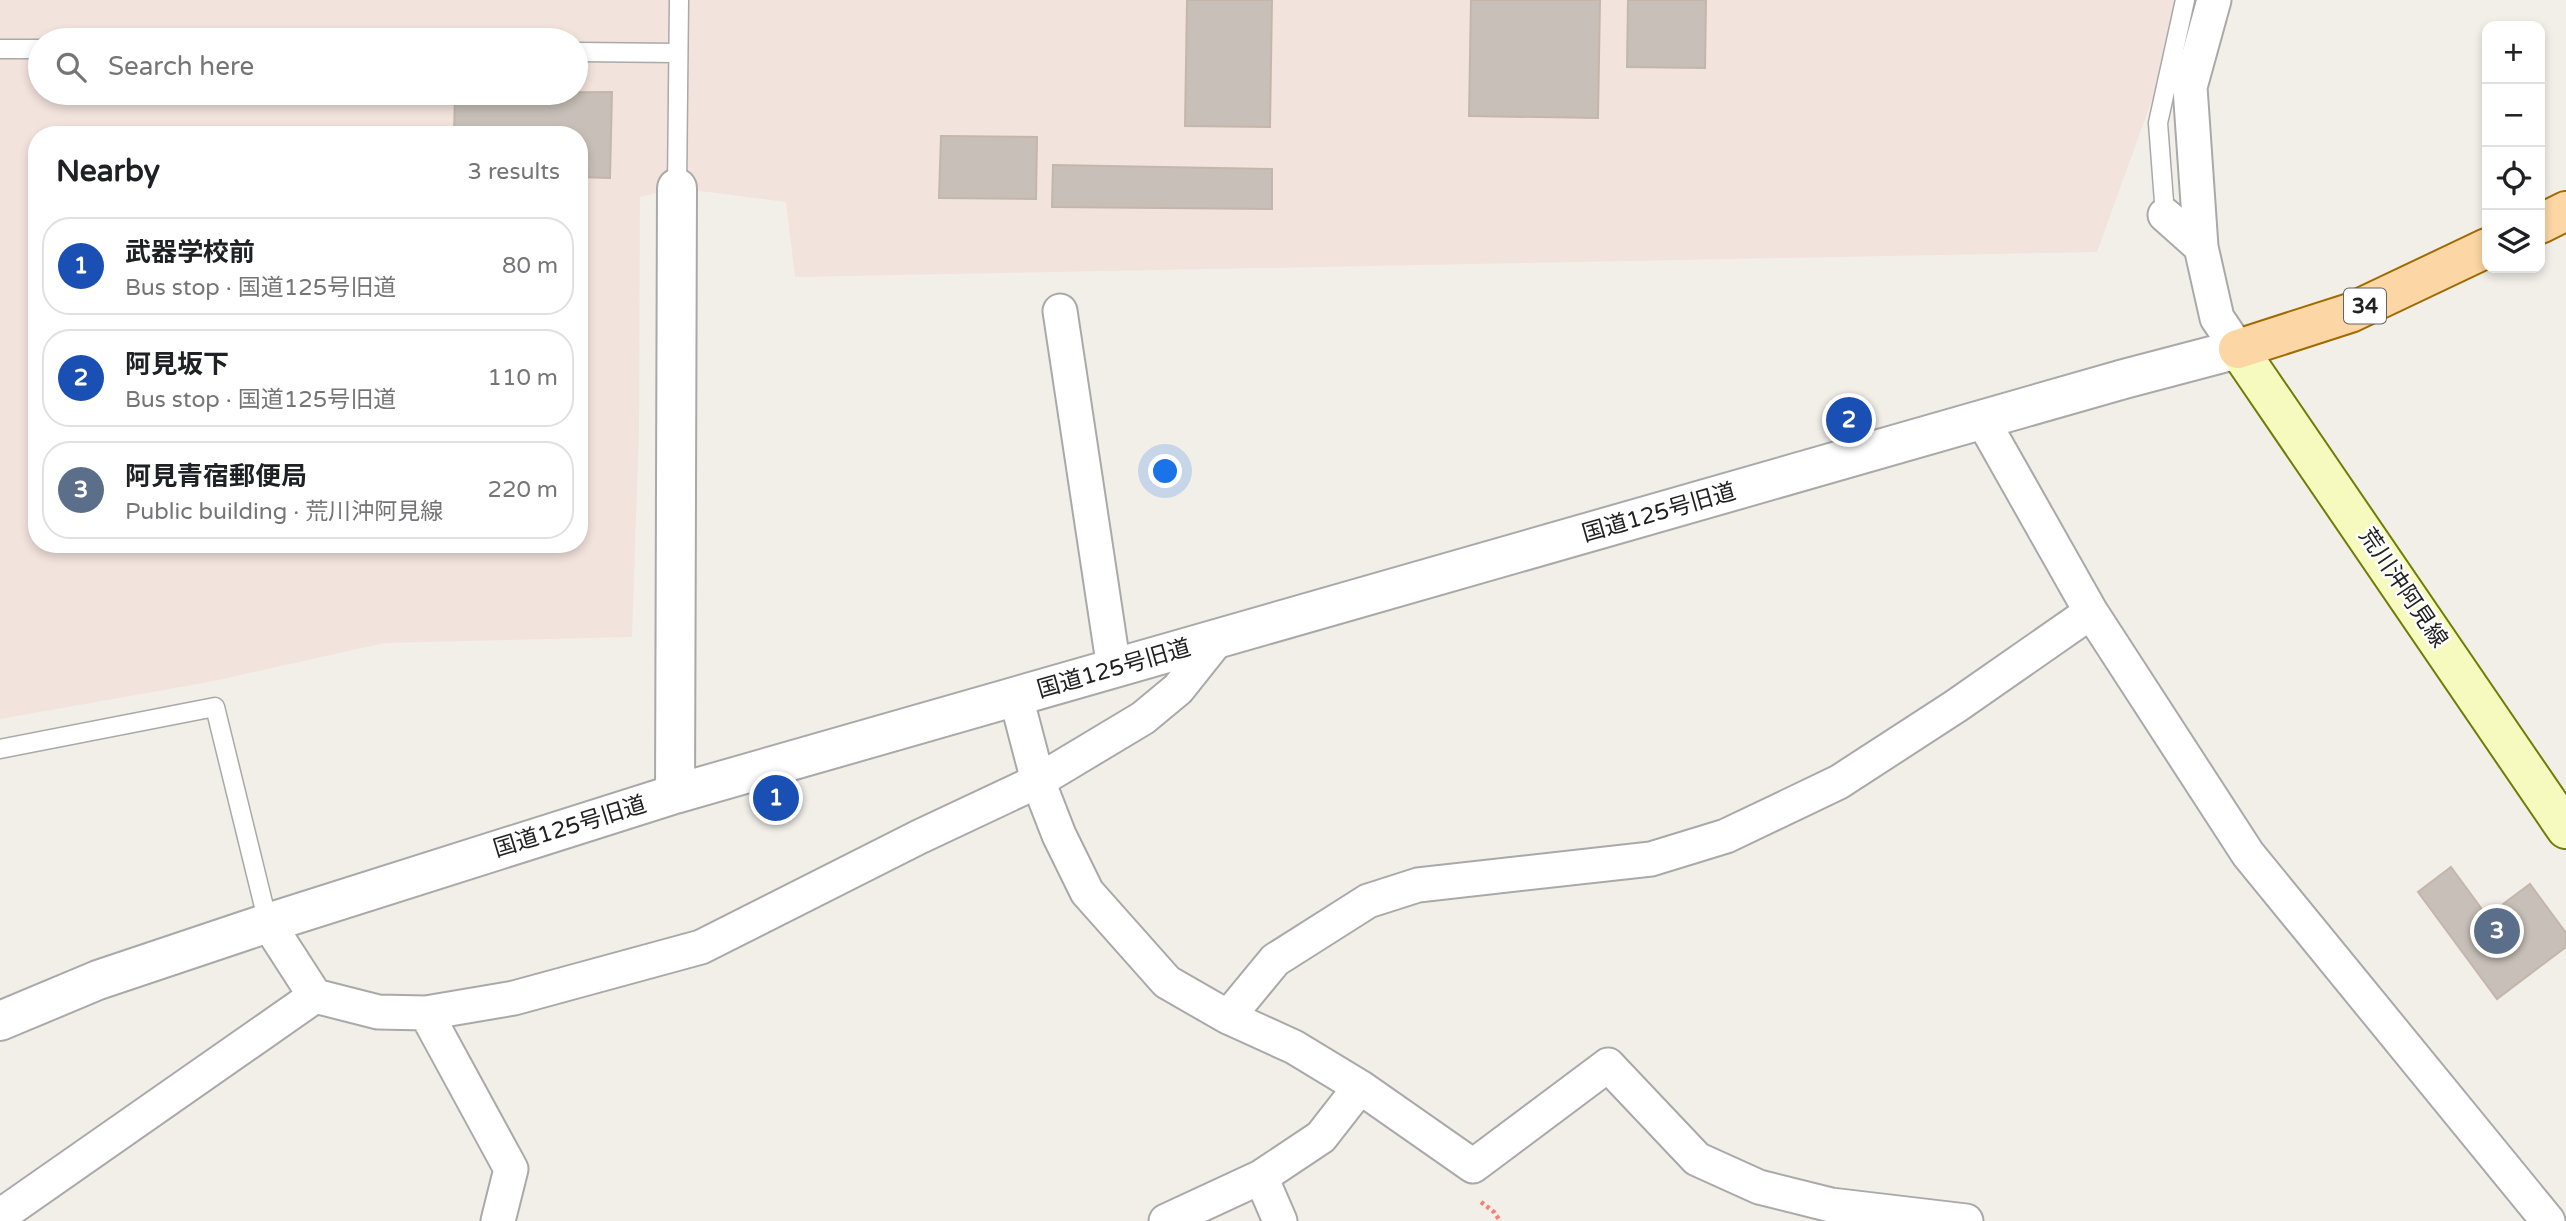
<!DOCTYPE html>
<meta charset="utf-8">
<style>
:root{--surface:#fff;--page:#f2f2f2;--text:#202124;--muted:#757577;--line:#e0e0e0;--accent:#d93025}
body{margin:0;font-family:"Varela Round","Noto Sans JP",sans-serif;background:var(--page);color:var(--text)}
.controls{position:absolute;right:21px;top:21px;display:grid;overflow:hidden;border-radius:14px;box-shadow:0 4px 10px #0003}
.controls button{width:63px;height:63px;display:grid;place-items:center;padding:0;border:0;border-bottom:2px solid var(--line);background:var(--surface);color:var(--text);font:35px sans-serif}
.you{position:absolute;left:1166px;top:472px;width:24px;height:24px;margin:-18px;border:5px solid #fff;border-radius:50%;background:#1a73e8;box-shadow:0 0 0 10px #1a73e833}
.badge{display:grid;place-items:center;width:46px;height:46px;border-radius:50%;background:var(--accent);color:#fff;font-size:23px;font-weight:700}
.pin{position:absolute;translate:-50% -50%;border:4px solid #fff;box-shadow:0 2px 7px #0006}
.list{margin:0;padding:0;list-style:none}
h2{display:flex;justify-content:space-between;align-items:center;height:91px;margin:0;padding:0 28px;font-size:30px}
h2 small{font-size:23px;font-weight:400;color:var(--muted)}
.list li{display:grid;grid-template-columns:46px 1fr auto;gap:21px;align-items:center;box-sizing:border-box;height:98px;margin:0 14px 14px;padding:0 14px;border:2px solid var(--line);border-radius:28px}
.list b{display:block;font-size:26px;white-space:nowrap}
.list p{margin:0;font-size:23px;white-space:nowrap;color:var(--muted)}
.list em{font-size:23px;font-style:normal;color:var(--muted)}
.icon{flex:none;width:38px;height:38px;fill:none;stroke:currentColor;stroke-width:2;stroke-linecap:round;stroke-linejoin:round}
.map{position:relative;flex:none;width:2566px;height:1221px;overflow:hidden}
.search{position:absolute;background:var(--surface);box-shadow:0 4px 10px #0003;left:28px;top:28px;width:560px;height:77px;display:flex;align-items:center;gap:18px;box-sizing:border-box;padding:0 24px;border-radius:38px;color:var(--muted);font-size:26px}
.panel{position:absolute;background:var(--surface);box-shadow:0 4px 10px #0003;left:28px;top:126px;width:560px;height:427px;border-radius:28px}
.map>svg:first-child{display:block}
.military{fill:#f3e3dd;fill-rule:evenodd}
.building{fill:#c7bfb8;stroke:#c4b6ab;stroke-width:2}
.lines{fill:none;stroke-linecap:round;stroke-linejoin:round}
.service-casing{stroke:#a9a9a9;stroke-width:21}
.minor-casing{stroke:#a9a9a9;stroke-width:37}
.tertiary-casing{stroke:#a9a9a9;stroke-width:42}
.secondary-casing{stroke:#707d05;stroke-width:42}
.primary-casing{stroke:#a06b00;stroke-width:42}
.path{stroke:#fa8072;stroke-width:4.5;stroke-dasharray:3.5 3.5;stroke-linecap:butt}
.service{stroke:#fff;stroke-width:18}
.minor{stroke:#fff;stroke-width:33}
.tertiary{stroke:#fff;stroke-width:38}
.secondary{stroke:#f7fabf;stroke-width:38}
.primary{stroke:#fcd6a4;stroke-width:38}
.labels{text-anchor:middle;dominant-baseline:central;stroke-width:5;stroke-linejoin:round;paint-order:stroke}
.shield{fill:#fff;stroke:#646464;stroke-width:2}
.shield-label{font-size:21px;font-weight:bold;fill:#222}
.street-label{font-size:23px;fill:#222;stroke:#fff}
</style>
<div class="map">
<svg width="2566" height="1221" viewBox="0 0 2566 1221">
<rect width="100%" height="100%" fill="#f2efe9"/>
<path class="military" d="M 0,0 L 2188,0 L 2097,252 L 795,277 L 786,202 L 677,188 L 640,197 L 639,431 L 632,637 L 384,643 L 209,682 L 0,719 ZM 40,40 L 576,40 L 576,93 L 40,93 ZM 37,135 L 579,135 L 579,544 L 37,544 Z"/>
<path class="building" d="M 1187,0 L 1272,0 L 1270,127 L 1185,126 Z
M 1471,0 L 1600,0 L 1598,118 L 1469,116 Z
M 1628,0 L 1706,0 L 1705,68 L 1627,67 Z
M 612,92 L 610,178 L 579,177 L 579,135 L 454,135 L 455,93 Z
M 941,136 L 1037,137 L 1036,199 L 939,198 Z
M 1053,165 L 1272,169 L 1272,209 L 1052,207 Z
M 2451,867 L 2487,916 L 2530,884 L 2566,933 L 2566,947 L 2497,999 L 2418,892 Z"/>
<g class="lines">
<defs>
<path id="service" d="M 0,49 L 40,49
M 576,52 L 678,53
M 677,188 L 679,0
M 2165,215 L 2158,123 L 2185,0
M 0,749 L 215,707 L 268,923"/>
<path id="minor" d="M 2214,0 L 2190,87 L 2201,247 L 2217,318 L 2238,349
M 2165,215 L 2201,247
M 1060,311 L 1114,669
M 1983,421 L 2091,612 L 2248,854 L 2548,1221
M 1016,697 L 1038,781 L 1059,835 L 1087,892 L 1167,982 L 1228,1017 L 1294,1047 L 1360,1087 L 1473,1166 L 1608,1065 L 1697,1159 L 1759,1187 L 1831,1205 L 1966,1221
M 268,923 L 315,996
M 426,1013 L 511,1169 L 498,1221
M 1228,1017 L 1275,960 L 1368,901 L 1418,885 L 1651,859 L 1726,836 L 1839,782 L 1956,706 L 2091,612
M 0,1216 L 315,996 L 378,1012 L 426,1013 L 514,998 L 701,947 L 919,837 L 1038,781 L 1143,718 L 1178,689 L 1217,640
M 1166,1221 L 1261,1177
M 1280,1221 L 1261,1177 L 1321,1137 L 1360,1087"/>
<path id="tertiary" d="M 675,794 L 677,188
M 0,1021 L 98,980 L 268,923 L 675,794 L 2124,379 L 2238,349"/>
<path id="secondary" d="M 2238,349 L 2566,829"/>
<path id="primary" d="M 2540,224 L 2566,211
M 2238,349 L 2350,313 L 2487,248"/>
</defs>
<use href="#service" class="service-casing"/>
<use href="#minor" class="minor-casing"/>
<use href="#tertiary" class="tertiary-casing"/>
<use href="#secondary" class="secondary-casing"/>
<use href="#primary" class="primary-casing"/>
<path class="path" d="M 1481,1202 L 1494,1212 L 1500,1221"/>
<use href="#service" class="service"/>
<use href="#minor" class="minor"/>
<use href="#tertiary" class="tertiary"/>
<use href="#secondary" class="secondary"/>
<use href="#primary" class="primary"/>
</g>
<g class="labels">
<rect class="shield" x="2344" y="288.5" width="42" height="35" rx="5"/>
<g class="shield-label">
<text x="2365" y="306">34</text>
</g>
<g class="street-label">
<text transform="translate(1659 513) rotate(-16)">国道125号旧道</text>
<text transform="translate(2403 588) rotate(56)">荒川沖阿見線</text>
<text transform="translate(1114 669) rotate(-16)">国道125号旧道</text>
<text transform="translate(570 827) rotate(-17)">国道125号旧道</text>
</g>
</g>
</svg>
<div class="controls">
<button>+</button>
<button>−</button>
<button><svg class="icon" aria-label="locate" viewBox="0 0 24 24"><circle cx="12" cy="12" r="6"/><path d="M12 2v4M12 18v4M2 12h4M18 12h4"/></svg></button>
<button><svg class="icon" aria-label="layers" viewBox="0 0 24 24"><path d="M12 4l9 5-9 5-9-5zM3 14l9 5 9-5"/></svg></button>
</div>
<div class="you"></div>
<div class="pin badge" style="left:776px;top:798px;background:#1a4fb4">1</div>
<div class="pin badge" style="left:1849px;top:420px;background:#1a4fb4">2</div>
<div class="pin badge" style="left:2497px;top:931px;background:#5c6f8a">3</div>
<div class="search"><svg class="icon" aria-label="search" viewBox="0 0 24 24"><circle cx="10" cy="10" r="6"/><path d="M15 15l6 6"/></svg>Search here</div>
<section class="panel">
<h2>Nearby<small>3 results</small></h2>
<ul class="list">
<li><span class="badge" style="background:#1a4fb4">1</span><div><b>武器学校前</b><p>Bus stop · 国道125号旧道</p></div><em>80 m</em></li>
<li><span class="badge" style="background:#1a4fb4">2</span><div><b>阿見坂下</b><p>Bus stop · 国道125号旧道</p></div><em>110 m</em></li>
<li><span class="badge" style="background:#5c6f8a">3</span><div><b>阿見青宿郵便局</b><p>Public building · 荒川沖阿見線</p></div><em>220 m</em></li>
</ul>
</section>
</div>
